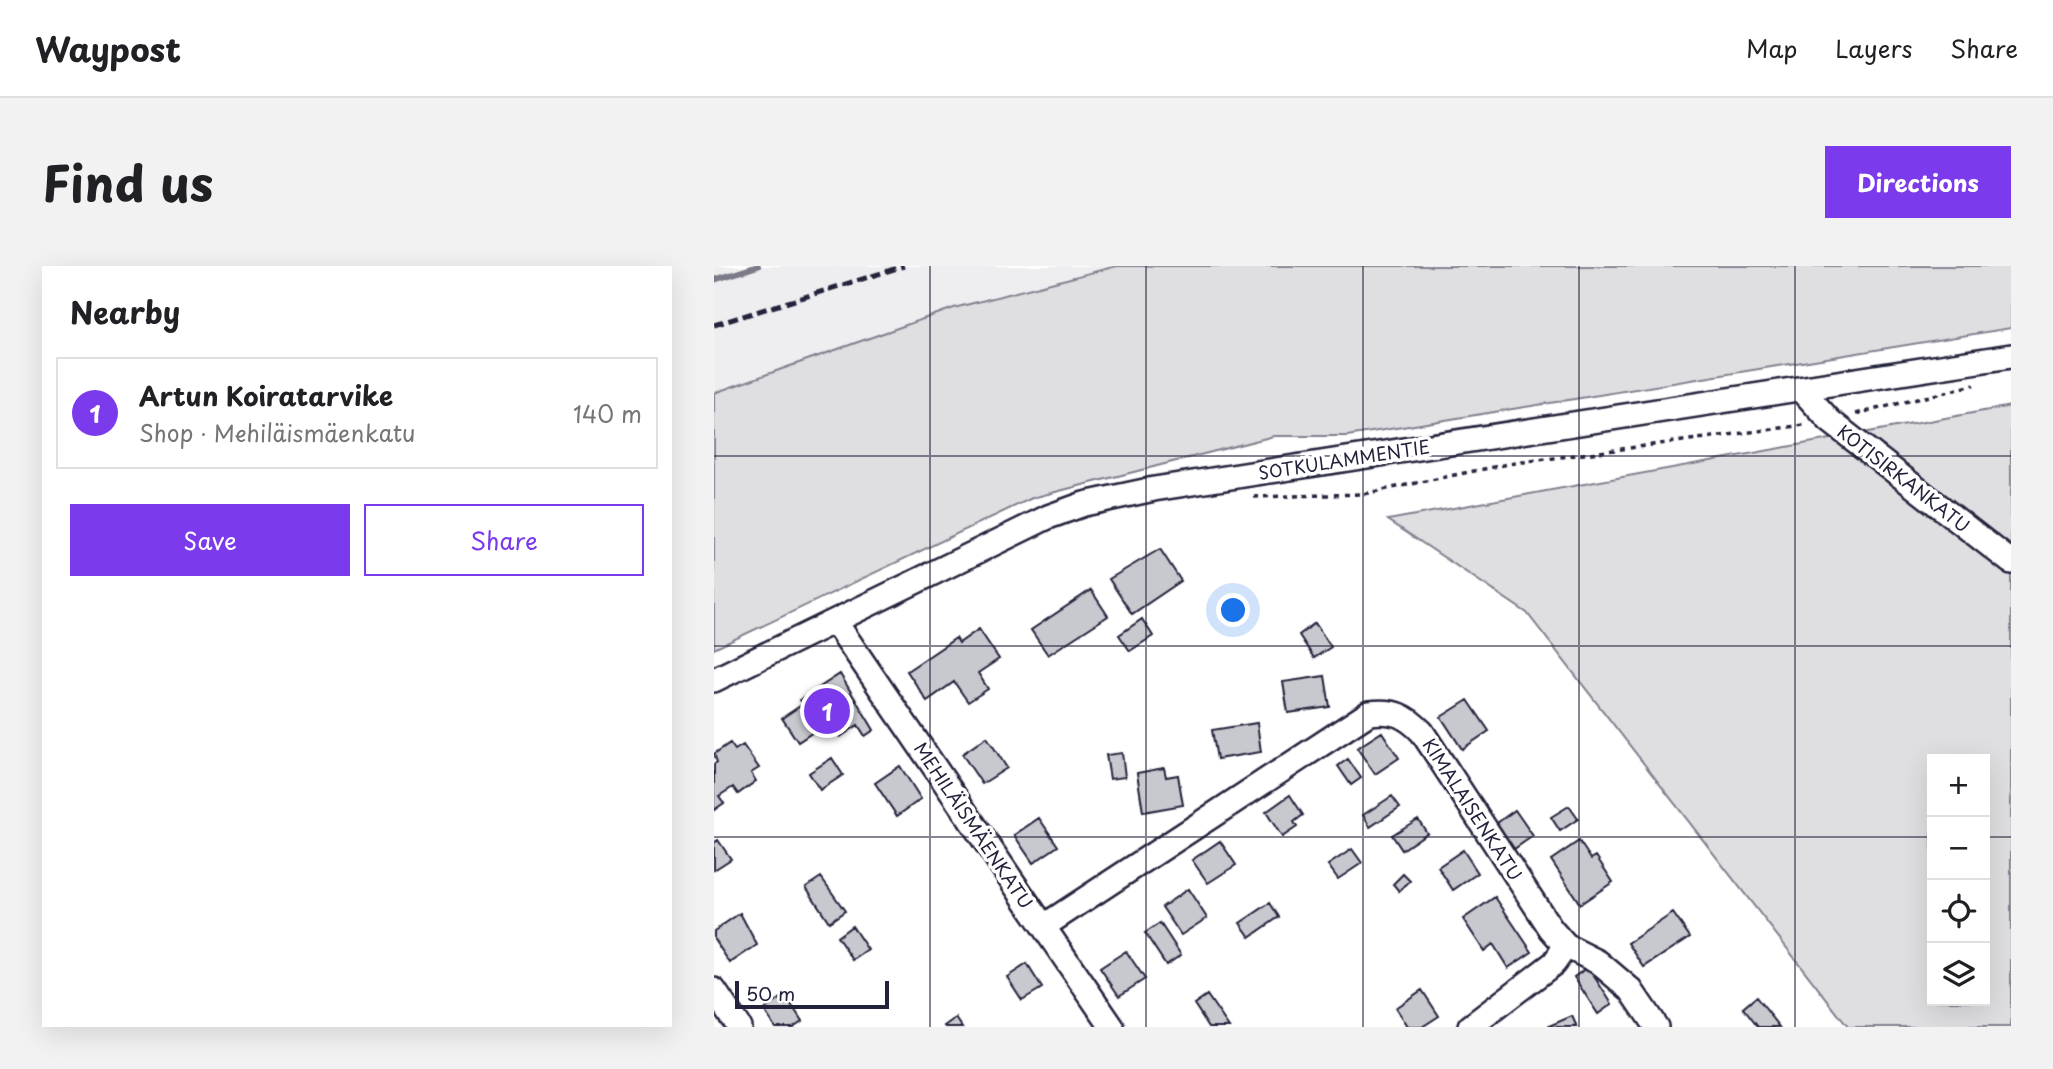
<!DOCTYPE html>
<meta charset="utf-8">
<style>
:root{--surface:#fff;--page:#f2f2f2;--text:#202124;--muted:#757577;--line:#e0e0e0;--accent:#7c3aed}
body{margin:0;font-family:"Playpen Sans",sans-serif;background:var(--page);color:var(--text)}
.controls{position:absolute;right:21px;bottom:21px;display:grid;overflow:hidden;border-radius:0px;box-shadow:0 7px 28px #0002}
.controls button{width:63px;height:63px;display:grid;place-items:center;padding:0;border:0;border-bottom:2px solid var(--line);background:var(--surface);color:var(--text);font:35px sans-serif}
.scale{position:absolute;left:21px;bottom:18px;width:154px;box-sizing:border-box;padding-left:7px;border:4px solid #22223b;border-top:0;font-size:19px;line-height:24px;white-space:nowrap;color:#22223b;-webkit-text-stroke:5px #fff;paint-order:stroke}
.you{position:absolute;left:520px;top:345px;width:24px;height:24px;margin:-18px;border:5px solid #fff;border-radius:50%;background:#1a73e8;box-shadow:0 0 0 10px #1a73e833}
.badge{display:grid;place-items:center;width:46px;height:46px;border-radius:50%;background:var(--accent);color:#fff;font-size:23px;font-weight:700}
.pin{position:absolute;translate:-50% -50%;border:4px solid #fff;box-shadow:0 2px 7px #0006}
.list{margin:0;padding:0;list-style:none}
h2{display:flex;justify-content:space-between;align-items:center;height:91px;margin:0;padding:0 28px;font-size:30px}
h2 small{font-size:23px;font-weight:400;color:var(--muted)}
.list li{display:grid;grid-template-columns:46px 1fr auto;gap:21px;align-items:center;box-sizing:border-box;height:112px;margin:0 14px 14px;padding:0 14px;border:2px solid var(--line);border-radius:0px}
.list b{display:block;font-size:26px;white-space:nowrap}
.list p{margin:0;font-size:23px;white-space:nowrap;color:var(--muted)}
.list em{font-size:23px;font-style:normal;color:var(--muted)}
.actions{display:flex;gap:14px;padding:21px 28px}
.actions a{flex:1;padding:16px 0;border:2px solid var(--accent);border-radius:0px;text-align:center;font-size:24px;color:var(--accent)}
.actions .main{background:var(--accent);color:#fff}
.icon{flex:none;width:38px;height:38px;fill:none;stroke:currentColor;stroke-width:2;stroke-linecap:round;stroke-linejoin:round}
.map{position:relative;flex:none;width:1297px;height:761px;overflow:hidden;border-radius:0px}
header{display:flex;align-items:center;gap:42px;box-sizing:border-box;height:98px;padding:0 35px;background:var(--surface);border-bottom:2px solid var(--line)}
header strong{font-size:33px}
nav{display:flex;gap:38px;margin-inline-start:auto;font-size:24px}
.intro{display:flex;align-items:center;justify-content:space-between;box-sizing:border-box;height:168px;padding:0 42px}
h1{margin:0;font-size:49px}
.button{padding:18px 32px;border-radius:0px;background:var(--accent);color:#fff;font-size:24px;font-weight:700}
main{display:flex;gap:42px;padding:0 42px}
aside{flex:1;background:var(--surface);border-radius:0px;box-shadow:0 7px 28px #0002}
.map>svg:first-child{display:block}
.built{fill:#eeeef1}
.green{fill:#dfdfe2;stroke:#80808e;stroke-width:2;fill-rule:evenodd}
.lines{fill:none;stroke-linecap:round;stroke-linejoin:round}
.stream{stroke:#7a7a88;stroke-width:6}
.building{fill:#c8c8cf;stroke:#22223b;stroke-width:2}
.minor-casing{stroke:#22223b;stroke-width:28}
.path{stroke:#22223b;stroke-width:3.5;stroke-dasharray:5 5;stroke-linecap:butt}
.minor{stroke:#fff;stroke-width:23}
.rail{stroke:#22223b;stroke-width:5;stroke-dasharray:10 5;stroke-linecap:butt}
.grid{fill:none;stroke:#22223b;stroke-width:2;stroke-opacity:0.55}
.labels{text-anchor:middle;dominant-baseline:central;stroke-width:7;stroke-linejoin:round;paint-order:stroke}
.street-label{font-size:18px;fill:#22223b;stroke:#fff}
</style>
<header>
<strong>Waypost</strong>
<nav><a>Map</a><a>Layers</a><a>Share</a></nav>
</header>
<div class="intro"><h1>Find us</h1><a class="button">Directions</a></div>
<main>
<aside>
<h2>Nearby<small></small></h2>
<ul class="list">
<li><span class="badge">1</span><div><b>Artun Koiratarvike</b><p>Shop · Mehiläismäenkatu</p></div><em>140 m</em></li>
</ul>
<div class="actions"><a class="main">Save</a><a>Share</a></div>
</aside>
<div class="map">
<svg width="1297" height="761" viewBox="0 0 1297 761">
<rect width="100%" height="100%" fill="#fff"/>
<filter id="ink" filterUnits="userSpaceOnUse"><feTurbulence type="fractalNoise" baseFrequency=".0143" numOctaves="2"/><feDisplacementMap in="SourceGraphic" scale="14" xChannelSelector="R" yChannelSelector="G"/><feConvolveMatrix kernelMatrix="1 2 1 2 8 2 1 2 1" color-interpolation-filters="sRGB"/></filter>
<g filter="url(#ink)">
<path class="built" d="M 0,0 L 403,0 L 240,42 L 0,127 Z"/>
<path class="green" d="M 403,0 L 1297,0 L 1297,62 L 633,170 L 560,170 L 318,232 L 0,383 L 0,127 L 240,42 Z
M 1297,140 L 1297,761 L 1134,761 L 813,347 L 674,254 ZM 1218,493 L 1271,493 L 1271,735 L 1218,735 Z"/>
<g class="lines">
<path class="stream" d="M 0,14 L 44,0"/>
</g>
<path class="building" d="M 446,283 L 467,315 L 418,348 L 395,313 Z
M 377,324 L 394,350 L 334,389 L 317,364 Z
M 428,353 L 439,370 L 416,385 L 405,369 Z
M 601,357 L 617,381 L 600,392 L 585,369 Z
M 265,363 L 285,393 L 264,407 L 274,423 L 254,436 L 240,416 L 213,435 L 193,405 L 242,372 L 245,377 Z
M 126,408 L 160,464 L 151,470 L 144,459 L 126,471 L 116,455 L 84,476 L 68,452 L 89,438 L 86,434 Z
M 611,410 L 616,441 L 574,447 L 569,416 Z
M 754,434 L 775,465 L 748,483 L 727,451 Z
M 543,457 L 547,486 L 503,493 L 498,464 Z
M 668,466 L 685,492 L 661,508 L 643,482 Z
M 273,471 L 293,502 L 268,518 L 248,488 Z
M 16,477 L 21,484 L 29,479 L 45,502 L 37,507 L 42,515 L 24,528 L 19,521 L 5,530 L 10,537 L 0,544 L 0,498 L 3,496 L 0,488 Z
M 408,487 L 411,511 L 396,513 L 392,489 Z
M 118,492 L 129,509 L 106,524 L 95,507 Z
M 634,493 L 647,512 L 637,519 L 624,500 Z
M 186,500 L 207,533 L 183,550 L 161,517 Z
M 450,502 L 452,511 L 464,509 L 469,539 L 429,546 L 423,507 Z
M 576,529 L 589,549 L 580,556 L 583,561 L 568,571 L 552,546 Z
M 678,530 L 686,541 L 656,561 L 649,549 Z
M 855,540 L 864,553 L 846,565 L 837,551 Z
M 801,544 L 819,570 L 800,583 L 783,557 Z
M 325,552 L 344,580 L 319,597 L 300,569 Z
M 704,553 L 713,567 L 688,584 L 678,569 Z
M 4,574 L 17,593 L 0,604 L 0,577 Z
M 506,575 L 522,599 L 494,617 L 478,594 Z
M 865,575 L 877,593 L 882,590 L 899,616 L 866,638 L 837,594 Z
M 638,583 L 648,597 L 624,613 L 614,599 Z
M 749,584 L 764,607 L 739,624 L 724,601 Z
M 689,608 L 696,615 L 685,625 L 679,618 Z
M 107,611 L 131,645 L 115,656 L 92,621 Z
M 474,623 L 493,652 L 467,669 L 448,641 Z
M 781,631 L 818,686 L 794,702 L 779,678 L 770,685 L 749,653 Z
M 556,637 L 565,651 L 536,671 L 526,657 Z
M 26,647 L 43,679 L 16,697 L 0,673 L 0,665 Z
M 959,647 L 976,671 L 930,701 L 914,677 Z
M 446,657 L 467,689 L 452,699 L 431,667 Z
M 138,660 L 154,684 L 139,694 L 123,671 Z
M 412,685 L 431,713 L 405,730 L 386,702 Z
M 313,698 L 328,722 L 308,734 L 293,711 Z
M 874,701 L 898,738 L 884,748 L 860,711 Z
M 708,724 L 725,750 L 708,761 L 693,761 L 681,742 Z
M 71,729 L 88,755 L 79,761 L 61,761 L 50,744 Z
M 493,729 L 515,761 L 495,761 L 480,738 Z
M 1042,731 L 1066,761 L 1044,761 L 1029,742 Z
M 858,750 L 863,761 L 835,761 L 835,760 Z
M 242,752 L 248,761 L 232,761 L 231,760 Z"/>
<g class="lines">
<defs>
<path id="minor" d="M 1087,123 L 1116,155 L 1297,296
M 122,357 L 398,761
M 0,414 L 334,251 L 370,238 L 440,223 L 1297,90
M 330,660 L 655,447 C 680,444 691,449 708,466 L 837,663 L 852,680 L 884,696 L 917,724 L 942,761
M 0,724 L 25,761
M 756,761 L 840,697 L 852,680"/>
</defs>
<use href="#minor" class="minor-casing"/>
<path class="path" d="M 1142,148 L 1260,119
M 540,231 L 649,228 L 794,198 L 1090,159"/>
<use href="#minor" class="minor"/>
<path class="rail" d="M 0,59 L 190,0"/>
</g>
</g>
<path class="grid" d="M 216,0 L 216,761M 432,0 L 432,761M 649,0 L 649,761M 865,0 L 865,761M 1081,0 L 1081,761M 0,190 L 1297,190M 0,380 L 1297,380M 0,571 L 1218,571M 1271,571 L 1297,571"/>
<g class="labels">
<g class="street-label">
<text transform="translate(630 193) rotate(-9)">SOTKULAMMENTIE</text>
<text transform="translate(1190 212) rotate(38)">KOTISIRKANKATU</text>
<text transform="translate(759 543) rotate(57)">KIMALAISENKATU</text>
<text transform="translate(260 559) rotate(56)">MEHILÄISMÄENKATU</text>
</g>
</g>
</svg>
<div class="controls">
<button>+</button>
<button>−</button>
<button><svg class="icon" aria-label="locate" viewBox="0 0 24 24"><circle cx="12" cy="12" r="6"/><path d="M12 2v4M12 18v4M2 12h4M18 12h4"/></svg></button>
<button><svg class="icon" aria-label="layers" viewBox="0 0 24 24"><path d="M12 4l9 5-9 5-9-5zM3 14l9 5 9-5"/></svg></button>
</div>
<div class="scale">50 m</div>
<div class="you"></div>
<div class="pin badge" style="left:113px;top:445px">1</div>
</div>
</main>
